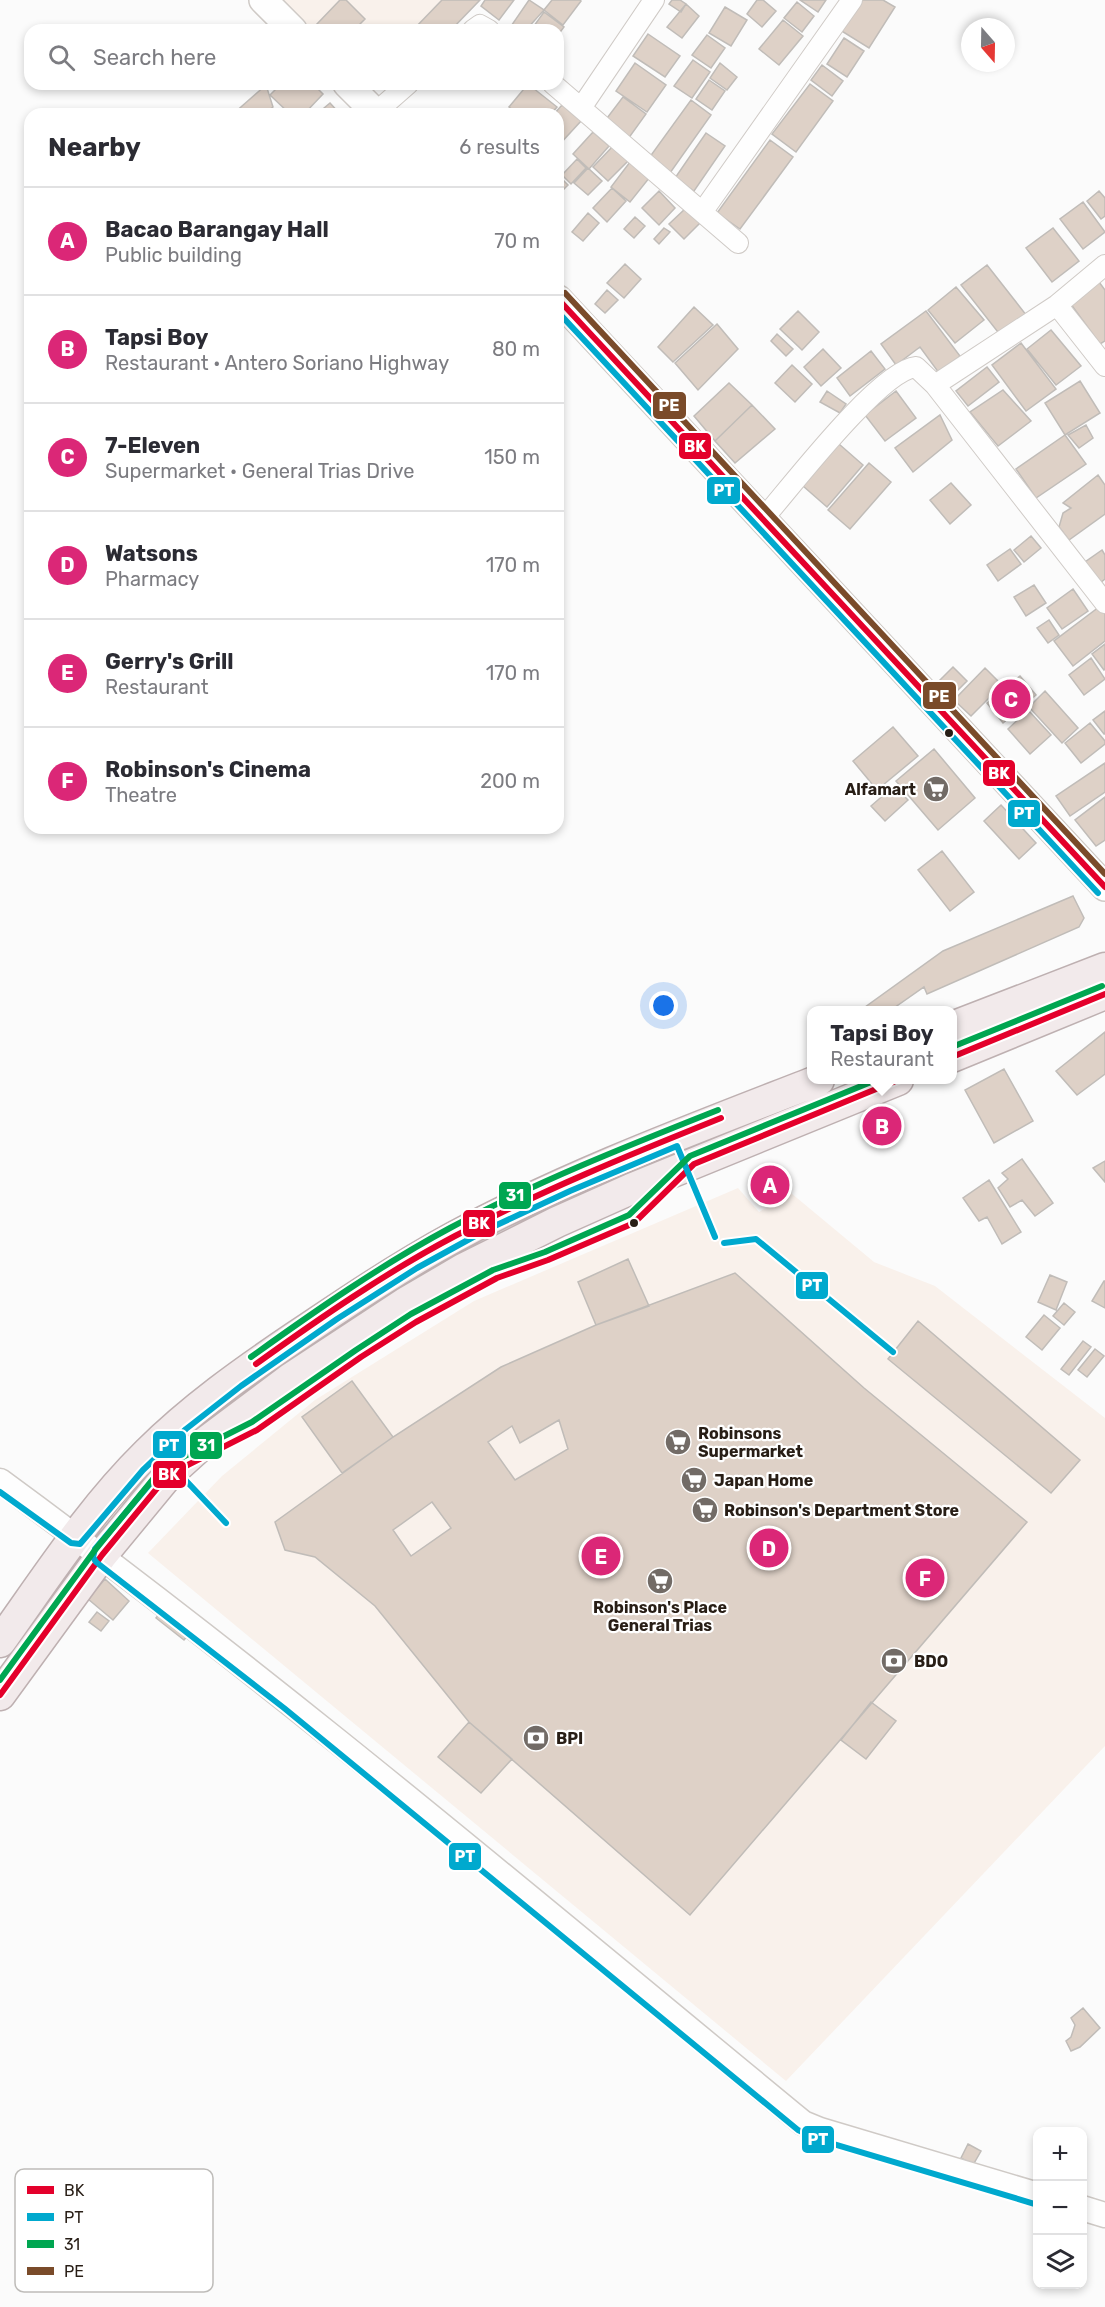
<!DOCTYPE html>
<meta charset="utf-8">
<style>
:root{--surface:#fff;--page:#f2f2f3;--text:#2b2b33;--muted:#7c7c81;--line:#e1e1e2;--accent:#db2777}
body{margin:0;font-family:Rubik,sans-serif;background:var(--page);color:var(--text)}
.controls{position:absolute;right:18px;bottom:18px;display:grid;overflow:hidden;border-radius:12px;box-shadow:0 3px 9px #0003}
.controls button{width:54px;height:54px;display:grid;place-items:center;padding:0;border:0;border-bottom:2px solid var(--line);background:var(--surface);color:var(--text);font:30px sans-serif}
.compass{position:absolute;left:961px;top:18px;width:54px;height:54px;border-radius:50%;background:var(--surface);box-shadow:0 3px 9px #0003;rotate:160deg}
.you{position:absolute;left:664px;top:1006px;width:21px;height:21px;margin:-15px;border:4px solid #fff;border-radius:50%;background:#1a73e8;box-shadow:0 0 0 9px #1a73e833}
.badge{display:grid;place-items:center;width:39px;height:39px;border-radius:50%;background:var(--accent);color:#fff;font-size:20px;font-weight:700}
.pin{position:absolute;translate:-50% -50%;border:3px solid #fff;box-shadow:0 2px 6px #0006}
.popup{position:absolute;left:807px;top:1006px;width:150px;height:78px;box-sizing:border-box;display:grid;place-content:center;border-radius:12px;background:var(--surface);filter:drop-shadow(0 2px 4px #0005);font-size:20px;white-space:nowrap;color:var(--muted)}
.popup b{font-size:22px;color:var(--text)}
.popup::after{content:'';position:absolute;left:50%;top:100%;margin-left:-12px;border:12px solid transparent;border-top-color:var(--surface)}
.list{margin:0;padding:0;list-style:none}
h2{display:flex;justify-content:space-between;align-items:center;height:78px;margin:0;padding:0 24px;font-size:26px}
h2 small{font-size:20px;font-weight:400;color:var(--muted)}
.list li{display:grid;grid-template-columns:39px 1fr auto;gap:18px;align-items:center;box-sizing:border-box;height:108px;padding:0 24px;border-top:2px solid var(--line)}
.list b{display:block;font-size:22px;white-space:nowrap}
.list p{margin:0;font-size:20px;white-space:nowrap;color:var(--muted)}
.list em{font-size:20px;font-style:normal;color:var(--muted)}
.icon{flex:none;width:33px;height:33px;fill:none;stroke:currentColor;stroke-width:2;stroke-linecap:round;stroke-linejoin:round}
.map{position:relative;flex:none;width:1105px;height:2307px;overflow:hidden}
.search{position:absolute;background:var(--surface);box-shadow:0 3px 9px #0003;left:24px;top:24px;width:540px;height:66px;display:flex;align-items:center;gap:15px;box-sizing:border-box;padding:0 21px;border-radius:18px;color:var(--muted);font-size:22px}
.panel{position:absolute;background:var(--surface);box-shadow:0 3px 9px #0003;left:24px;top:108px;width:540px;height:726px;border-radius:18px}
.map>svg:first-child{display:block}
.built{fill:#f9f1eb}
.building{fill:#ded1c7;stroke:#c0bcb8;stroke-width:1.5;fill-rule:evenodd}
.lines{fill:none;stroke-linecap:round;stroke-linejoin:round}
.minor-casing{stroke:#cfcac6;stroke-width:22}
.tertiary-casing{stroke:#cfcac6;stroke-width:27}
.secondary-casing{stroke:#cfcac6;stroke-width:30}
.primary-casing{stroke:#beb0b1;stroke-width:33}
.minor{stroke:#fefefe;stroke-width:20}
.tertiary{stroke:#fefefe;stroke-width:24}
.secondary{stroke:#fefefe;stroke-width:27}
.primary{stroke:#f2eaeb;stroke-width:30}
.bus-1-casing{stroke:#fff;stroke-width:10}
.bus-2-casing{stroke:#fff;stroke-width:10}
.bus-3-casing{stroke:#fff;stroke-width:10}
.bus-4-casing{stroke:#fff;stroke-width:10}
.bus-1{stroke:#e4002b;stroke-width:6}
.bus-2{stroke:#00a9ce;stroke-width:6}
.bus-3{stroke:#00a651;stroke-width:6}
.bus-4{stroke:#7a4b2a;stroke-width:6}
.bus-dot{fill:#281e16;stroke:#fff;stroke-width:2}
.labels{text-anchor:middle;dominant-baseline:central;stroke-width:4.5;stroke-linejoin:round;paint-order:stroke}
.poi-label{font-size:16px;font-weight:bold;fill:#281e16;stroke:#fff;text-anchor:start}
.key{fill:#fff;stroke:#bebcb9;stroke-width:1.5}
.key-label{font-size:16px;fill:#281e16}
.line-badge{stroke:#fff;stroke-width:2}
.badge-label{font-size:16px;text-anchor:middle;font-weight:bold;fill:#fff}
</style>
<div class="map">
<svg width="1105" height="2307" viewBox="0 0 1105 2307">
<rect width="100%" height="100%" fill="#fbfbfb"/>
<path class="built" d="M 282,0 L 472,0 L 442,30 L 312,30 Z
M 738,1188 L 759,1212 L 791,1193 L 874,1262 L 935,1286 L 1105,1418 L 1105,1746 L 786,2081 L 148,1553 L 222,1476 L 315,1400 L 474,1301 Z"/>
<path class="building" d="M 340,0 L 346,0 L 365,19 L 354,30 L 321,30 L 316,25 Z
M 442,0 L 480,0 L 451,30 L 413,30 Z
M 485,0 L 514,0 L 499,20 L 481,6 Z
M 529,0 L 544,10 L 526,30 L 511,30 L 509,29 Z
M 552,0 L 580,0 L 581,1 L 563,25 L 544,10 Z
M 672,0 L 680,0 L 686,4 L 681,12 L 669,4 Z
M 757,0 L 763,0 L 776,11 L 762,27 L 747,14 Z
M 800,0 L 826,0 L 818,12 Z
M 859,0 L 883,0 L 895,7 L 869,48 L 840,30 Z
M 797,2 L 814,16 L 802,32 L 784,18 Z
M 686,4 L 699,16 L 682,38 L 667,27 Z
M 725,7 L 747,20 L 731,46 L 709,33 Z
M 544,12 L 564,27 L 558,35 L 558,30 L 531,30 Z
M 783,20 L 803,36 L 779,65 L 759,49 Z
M 648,34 L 680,56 L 665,77 L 633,56 Z
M 707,35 L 725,48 L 711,68 L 692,55 Z
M 844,38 L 864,51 L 847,77 L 827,64 Z
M 693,60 L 710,72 L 692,98 L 674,86 Z
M 635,63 L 666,85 L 647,112 L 616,91 Z
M 720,63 L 737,77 L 727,90 L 710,78 Z
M 822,65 L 843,81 L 832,96 L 811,80 Z
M 709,80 L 725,91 L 712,110 L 696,99 Z
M 281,84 L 313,84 L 323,94 L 304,114 L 290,114 L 270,95 Z
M 528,84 L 557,107 L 551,114 L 518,114 L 509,107 Z
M 810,84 L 833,101 L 796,152 L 772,134 Z
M 266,85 L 273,107 L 263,114 L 233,114 Z
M 623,97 L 646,114 L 628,139 L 604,122 Z
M 691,100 L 711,115 L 670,173 L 649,158 Z
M 330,103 L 340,114 L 317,114 Z
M 562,105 L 581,121 L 558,146 L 558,114 L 554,114 Z
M 593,132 L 609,146 L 589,169 L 573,154 Z
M 706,133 L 725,146 L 694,191 L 675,178 Z
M 770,140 L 793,157 L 740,229 L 717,213 Z
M 614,145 L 630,159 L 608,181 L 593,167 Z
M 577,159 L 586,168 L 571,184 L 562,175 Z
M 630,162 L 650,177 L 630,202 L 611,187 Z
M 588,168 L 602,181 L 588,195 L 574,183 Z
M 558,175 L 568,185 L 558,195 Z
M 612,188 L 626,201 L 607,222 L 593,208 Z
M 659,191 L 675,208 L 659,225 L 642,208 Z
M 1099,191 L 1105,198 L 1105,216 L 1101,219 L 1087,201 Z
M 1083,202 L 1105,232 L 1083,249 L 1060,219 Z
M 686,208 L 701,222 L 684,239 L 669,224 Z
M 588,213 L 599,223 L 583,241 L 572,232 Z
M 635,217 L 645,226 L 634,238 L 624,229 Z
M 664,228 L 670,232 L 659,244 L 654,239 Z
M 1053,228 L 1079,261 L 1052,282 L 1026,248 Z
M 625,264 L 641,279 L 624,298 L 607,283 Z
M 987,265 L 1027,316 L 1001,336 L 961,285 Z
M 1099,282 L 1105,290 L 1105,341 L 1100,344 L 1070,303 Z
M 956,287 L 984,320 L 955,343 L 928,310 Z
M 607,290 L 618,300 L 605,313 L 595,304 Z
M 694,307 L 713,325 L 673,362 L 658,347 Z
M 798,311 L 819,332 L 802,350 L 780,329 Z
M 926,311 L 960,356 L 939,373 L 920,347 L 896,365 L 881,344 Z
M 717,324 L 738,349 L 698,390 L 675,363 Z
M 1051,330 L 1081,366 L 1056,385 L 1027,349 Z
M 777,334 L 793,349 L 786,356 L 771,341 Z
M 1021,343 L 1056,389 L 1026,411 L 992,365 Z
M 823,349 L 841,368 L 821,386 L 804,367 Z
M 871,351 L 885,369 L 850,396 L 837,378 Z
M 792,365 L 812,384 L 795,402 L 775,383 Z
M 987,367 L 999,382 L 968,406 L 956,391 Z
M 1080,381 L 1100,413 L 1065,435 L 1045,403 Z
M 729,383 L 752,405 L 715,441 L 694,416 Z
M 1003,390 L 1031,421 L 998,446 L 970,412 Z
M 827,391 L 846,404 L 840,413 L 820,402 Z
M 896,391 L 916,418 L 885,441 L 865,415 Z
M 752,405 L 775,429 L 735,463 L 715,441 Z
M 940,415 L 952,440 L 913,472 L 895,448 Z
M 1086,425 L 1093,438 L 1079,448 L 1068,435 Z
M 1065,435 L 1086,464 L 1036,498 L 1016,469 Z
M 839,444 L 863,465 L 827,507 L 803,486 Z
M 869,463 L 891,482 L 850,529 L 828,510 Z
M 1098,475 L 1105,485 L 1105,514 L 1069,540 L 1059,527 L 1063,513 L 1071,508 L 1063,503 Z
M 951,483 L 971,505 L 950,524 L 930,500 Z
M 1031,536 L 1041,548 L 1024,562 L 1014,550 Z
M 1010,549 L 1021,564 L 998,581 L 987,565 Z
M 1102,550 L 1105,555 L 1105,579 L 1100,583 L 1085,562 Z
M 1034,585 L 1046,603 L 1026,616 L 1014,597 Z
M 1073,589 L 1088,611 L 1062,629 L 1047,608 Z
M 1099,607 L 1105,614 L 1105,641 L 1073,666 L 1054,641 Z
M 1049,620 L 1059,635 L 1048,643 L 1037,628 Z
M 1105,644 L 1105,669 L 1104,670 L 1092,654 Z
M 1091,658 L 1105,679 L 1084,695 L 1069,675 Z
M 953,667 L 967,681 L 949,699 L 935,685 Z
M 985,668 L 1002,685 L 971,716 L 954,700 Z
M 1020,676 L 1036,695 L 1003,723 L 987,703 Z
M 1045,691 L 1078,728 L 1062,743 L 1029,707 Z
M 1028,710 L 1051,735 L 1030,754 L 1008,729 Z
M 1105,711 L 1105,734 L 1104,734 L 1093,720 Z
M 1090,723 L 1105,741 L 1105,744 L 1081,763 L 1065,743 Z
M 893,727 L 918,756 L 877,790 L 853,761 Z
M 934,749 L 975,798 L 938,830 L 896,781 Z
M 1105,763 L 1105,792 L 1070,816 L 1056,796 Z
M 894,786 L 908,800 L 885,821 L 871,806 Z
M 1105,797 L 1105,840 L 1096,846 L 1075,820 Z
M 1001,805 L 1036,843 L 1019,859 L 984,821 Z
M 942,851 L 974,892 L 950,911 L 918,870 Z
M 1073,896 L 1084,918 L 1079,927 L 927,994 L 924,987 L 891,1010 L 861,1010 L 943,951 Z
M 1105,1032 L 1105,1074 L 1077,1095 L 1056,1071 Z
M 1004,1069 L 1033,1121 L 994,1143 L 965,1090 Z
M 1022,1159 L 1053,1203 L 1035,1216 L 1022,1200 L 1010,1207 L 998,1188 L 1008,1179 L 1002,1173 Z
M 1105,1161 L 1105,1182 L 1093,1168 Z
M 776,1166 L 790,1183 L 764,1205 L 750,1187 Z
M 989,1180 L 1021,1232 L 1002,1244 L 987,1217 L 979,1221 L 963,1198 Z
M 628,1259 L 649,1306 L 596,1325 L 578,1282 Z
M 735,1273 L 864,1388 L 1027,1522 L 690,1915 L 469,1722 L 375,1606 L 315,1557 L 285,1550 L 275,1522 L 393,1437 L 501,1367 L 596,1325 ZM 559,1420 L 568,1449 L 515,1480 L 488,1442 L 512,1426 L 520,1443 ZM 432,1502 L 451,1528 L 411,1556 L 393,1530 Z
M 1050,1275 L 1067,1282 L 1056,1310 L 1038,1302 Z
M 1104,1281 L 1105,1281 L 1105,1308 L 1092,1301 Z
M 1064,1303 L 1075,1312 L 1064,1325 L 1053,1316 Z
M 1044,1315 L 1060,1328 L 1042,1350 L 1026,1337 Z
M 918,1321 L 1080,1460 L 1051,1493 L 888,1359 Z
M 1083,1341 L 1091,1347 L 1069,1375 L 1061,1369 Z
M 1095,1349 L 1104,1356 L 1087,1377 L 1078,1370 Z
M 352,1381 L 393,1437 L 342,1473 L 302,1417 Z
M 105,1579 L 129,1601 L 113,1620 L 88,1599 Z
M 165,1607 L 193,1629 L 184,1640 L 156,1618 Z
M 97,1612 L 109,1621 L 101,1631 L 89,1622 Z
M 871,1702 L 896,1721 L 866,1759 L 841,1740 Z
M 469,1722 L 512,1759 L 481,1793 L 438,1757 Z
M 1083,2008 L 1100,2028 L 1080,2047 L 1071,2051 L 1066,2041 L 1071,2037 L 1075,2025 L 1071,2018 Z
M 968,2144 L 981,2151 L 973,2165 L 961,2158 Z"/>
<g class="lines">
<defs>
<path id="minor" d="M 473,30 L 480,25 L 489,30
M 553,84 L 738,243
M 581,108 L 654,0
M 375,113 L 408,84
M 703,211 L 852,0
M 1105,265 L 1057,305 L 935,385 L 1105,603
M 1057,305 L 1105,366
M 763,519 C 790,488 880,370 916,367 L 935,385"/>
<path id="tertiary" d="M 0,1481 C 277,1684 538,1905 803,2123 L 820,2130 L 1038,2195
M 1082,2208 L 1105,2215"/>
<path id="secondary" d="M 263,0 L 293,30
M 347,84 L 377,114
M 558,299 L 1105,887"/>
<path id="primary" d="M 952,1027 L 1105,968
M 952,1057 L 1105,994
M 0,1642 C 46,1578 90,1509 147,1453 C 191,1409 243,1372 295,1337 C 347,1302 399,1267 454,1237 C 571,1174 696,1128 819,1080
M 0,1695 L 102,1555 L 168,1475 L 199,1447 L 291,1378 L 405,1303 L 463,1269 L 557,1222 L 631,1189 L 898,1080"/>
</defs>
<use href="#minor" class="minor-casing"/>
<use href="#tertiary" class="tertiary-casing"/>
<use href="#secondary" class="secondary-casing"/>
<use href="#primary" class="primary-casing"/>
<use href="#minor" class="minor"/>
<use href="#tertiary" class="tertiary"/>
<use href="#secondary" class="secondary"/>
<use href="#primary" class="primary"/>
<defs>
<path id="bus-1" d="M 558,299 L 1105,887
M 952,1057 L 1105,994
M 256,1364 C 320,1318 385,1273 455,1236 C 541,1191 631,1154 721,1118
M 0,1695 L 102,1555 L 168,1475 L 257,1430 L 361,1357 L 416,1322 L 497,1278 L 548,1260 L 634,1223 L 694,1164 L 898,1080"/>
<path id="bus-2" d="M 558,312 L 1098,893
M 724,1243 L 756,1239 L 893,1352
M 0,1492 L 71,1543 L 80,1544 L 143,1470 L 186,1429 L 241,1386 L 337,1319 L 417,1268 L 486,1230 L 570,1191 L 677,1146 L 715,1237
M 226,1523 L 174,1468 L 165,1466 L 95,1549 L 93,1557 L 96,1562 L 284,1708 L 798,2130 L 817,2139 L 1035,2204"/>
<path id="bus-3" d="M 952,1047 L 1102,986
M 251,1357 C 315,1311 381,1265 450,1228 C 536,1182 627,1146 718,1110
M 0,1680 L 95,1550 L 163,1467 L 252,1422 L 356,1350 L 411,1314 L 493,1270 L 545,1252 L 629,1215 L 690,1156 L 876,1080"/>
<path id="bus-4" d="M 565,293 L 1105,874"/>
</defs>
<use href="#bus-1" class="bus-1-casing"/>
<use href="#bus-2" class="bus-2-casing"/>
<use href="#bus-3" class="bus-3-casing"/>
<use href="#bus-4" class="bus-4-casing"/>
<use href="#bus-1" class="bus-1"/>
<use href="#bus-2" class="bus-2"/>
<use href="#bus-3" class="bus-3"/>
<use href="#bus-4" class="bus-4"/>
</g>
<defs>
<symbol id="supermarket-disc" viewBox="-11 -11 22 22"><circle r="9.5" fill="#726b66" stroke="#fff"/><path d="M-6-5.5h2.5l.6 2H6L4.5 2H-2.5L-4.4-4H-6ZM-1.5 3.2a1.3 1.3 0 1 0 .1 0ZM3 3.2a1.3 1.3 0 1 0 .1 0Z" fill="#fff"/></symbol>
<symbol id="bank-disc" viewBox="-11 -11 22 22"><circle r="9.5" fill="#726b66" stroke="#fff"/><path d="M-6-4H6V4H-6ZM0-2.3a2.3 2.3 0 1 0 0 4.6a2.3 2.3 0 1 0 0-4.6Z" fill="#fff"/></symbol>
</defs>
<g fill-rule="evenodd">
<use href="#supermarket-disc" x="921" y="774" width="30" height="30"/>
<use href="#supermarket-disc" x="663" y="1427" width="30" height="30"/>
<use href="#supermarket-disc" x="679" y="1465" width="30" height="30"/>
<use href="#supermarket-disc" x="690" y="1495" width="30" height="30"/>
<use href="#supermarket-disc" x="645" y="1566" width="30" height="30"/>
<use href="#bank-disc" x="879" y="1646" width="30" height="30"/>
<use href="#bank-disc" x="521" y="1723" width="30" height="30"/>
</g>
<g class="bus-dot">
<circle cx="949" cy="733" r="5"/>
<circle cx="634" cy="1223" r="5"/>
</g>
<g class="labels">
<g class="poi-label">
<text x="916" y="789" text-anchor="end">Alfamart</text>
<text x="698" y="1433">Robinsons<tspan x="698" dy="18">Supermarket</tspan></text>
<text x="714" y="1480">Japan Home</text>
<text x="724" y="1510">Robinson's Department Store</text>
<text x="660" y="1607" text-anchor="middle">Robinson's Place<tspan x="660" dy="18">General Trias</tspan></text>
<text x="914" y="1661">BDO</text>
<text x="556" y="1738">BPI</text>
</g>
</g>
<rect x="15" y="2169" width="198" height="123" rx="9" class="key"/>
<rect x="27" y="2186" width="27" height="8" fill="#e4002b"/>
<rect x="27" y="2213" width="27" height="8" fill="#00a9ce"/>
<rect x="27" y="2240" width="27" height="8" fill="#00a651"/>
<rect x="27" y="2267" width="27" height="8" fill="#7a4b2a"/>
<g class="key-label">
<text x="64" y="2196">BK</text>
<text x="64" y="2223">PT</text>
<text x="64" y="2250">31</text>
<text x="64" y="2277">PE</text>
</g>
<g class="line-badge">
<rect x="652" y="391" width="35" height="29" rx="6" fill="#7a4b2a"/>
<rect x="678" y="432" width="34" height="28" rx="6" fill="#e4002b"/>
<rect x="706" y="476" width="35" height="29" rx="6" fill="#00a9ce"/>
<rect x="922" y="681" width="35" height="29" rx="6" fill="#7a4b2a"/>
<rect x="982" y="759" width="34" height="28" rx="6" fill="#e4002b"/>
<rect x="1007" y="799" width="34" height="29" rx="6" fill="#00a9ce"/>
<rect x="498" y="1181" width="34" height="29" rx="6" fill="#00a651"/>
<rect x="462" y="1209" width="34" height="29" rx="6" fill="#e4002b"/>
<rect x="795" y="1271" width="34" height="29" rx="6" fill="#00a9ce"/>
<rect x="152" y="1430" width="35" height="29" rx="6" fill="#00a9ce"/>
<rect x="189" y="1431" width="34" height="29" rx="6" fill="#00a651"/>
<rect x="152" y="1460" width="35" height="29" rx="6" fill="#e4002b"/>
<rect x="448" y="1842" width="34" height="29" rx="6" fill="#00a9ce"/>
<rect x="801" y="2125" width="34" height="29" rx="6" fill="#00a9ce"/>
</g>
<g class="badge-label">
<text x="669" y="411">PE</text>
<text x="695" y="452">BK</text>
<text x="724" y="496">PT</text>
<text x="939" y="702">PE</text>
<text x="999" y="779">BK</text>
<text x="1024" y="819">PT</text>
<text x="515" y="1201">31</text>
<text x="479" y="1229">BK</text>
<text x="812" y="1291">PT</text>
<text x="169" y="1451">PT</text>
<text x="206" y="1451">31</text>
<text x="169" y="1480">BK</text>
<text x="465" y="1862">PT</text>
<text x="818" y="2145">PT</text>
</g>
</svg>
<div class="controls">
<button>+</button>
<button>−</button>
<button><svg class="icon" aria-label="layers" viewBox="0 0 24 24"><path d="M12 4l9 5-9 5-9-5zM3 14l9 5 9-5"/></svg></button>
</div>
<svg class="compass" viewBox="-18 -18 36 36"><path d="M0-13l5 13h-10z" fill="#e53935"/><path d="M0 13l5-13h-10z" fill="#7c7c81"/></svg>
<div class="you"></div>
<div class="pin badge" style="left:770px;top:1185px">A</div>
<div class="pin badge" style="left:882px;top:1126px">B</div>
<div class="popup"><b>Tapsi Boy</b>Restaurant</div>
<div class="pin badge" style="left:1011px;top:699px">C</div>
<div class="pin badge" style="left:769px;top:1548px">D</div>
<div class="pin badge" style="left:601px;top:1556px">E</div>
<div class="pin badge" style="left:925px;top:1578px">F</div>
<div class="search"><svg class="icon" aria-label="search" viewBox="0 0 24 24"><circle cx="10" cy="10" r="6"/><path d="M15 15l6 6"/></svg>Search here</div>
<section class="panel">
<h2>Nearby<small>6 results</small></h2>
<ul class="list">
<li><span class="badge">A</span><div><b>Bacao Barangay Hall</b><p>Public building</p></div><em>70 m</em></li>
<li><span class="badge">B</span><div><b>Tapsi Boy</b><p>Restaurant · Antero Soriano Highway</p></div><em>80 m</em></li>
<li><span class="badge">C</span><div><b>7-Eleven</b><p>Supermarket · General Trias Drive</p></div><em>150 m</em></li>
<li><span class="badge">D</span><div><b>Watsons</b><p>Pharmacy</p></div><em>170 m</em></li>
<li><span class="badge">E</span><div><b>Gerry's Grill</b><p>Restaurant</p></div><em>170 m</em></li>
<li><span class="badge">F</span><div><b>Robinson's Cinema</b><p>Theatre</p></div><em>200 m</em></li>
</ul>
</section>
</div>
